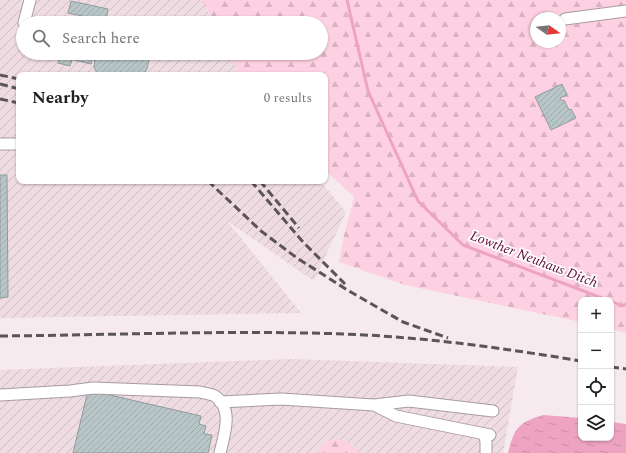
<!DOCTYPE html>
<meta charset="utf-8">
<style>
:root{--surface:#fff;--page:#f6f6f6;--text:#202124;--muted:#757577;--line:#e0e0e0}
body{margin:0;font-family:Spectral,serif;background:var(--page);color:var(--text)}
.controls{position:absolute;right:12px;bottom:12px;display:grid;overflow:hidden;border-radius:8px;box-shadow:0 1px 3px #0004}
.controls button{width:36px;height:36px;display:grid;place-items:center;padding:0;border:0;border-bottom:1px solid var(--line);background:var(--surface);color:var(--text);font:20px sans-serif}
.compass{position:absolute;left:530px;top:12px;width:36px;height:36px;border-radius:50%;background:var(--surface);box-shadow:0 1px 3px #0004;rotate:104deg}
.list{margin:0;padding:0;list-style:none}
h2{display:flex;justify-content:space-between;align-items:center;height:52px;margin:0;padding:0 16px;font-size:17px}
h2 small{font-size:13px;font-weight:400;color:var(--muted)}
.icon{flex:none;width:22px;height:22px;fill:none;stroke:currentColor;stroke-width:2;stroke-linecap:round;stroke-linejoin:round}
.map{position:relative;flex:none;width:626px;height:453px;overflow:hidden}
.search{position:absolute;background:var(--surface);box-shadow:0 1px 3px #0004;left:16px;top:16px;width:312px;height:44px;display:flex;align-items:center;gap:10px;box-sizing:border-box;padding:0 14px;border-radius:22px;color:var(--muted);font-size:15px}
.panel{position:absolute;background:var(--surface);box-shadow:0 1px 3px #0004;left:16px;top:72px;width:312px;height:112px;border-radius:8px}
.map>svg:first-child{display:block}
.industrial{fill:url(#industrial-furrows)}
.forest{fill:url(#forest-firs);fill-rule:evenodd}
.water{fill:url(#water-ripples)}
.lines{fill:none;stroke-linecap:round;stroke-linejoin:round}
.stream{stroke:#eea3c1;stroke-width:3}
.building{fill:url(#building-hatch);stroke:#8f9b9d}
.minor-casing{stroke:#a89ca1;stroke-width:13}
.minor{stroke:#fff;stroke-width:11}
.rail{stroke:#5b5557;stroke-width:3;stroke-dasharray:8 4;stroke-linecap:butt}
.labels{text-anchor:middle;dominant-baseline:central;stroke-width:3.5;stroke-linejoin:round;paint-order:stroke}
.water-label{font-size:14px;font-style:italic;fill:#600839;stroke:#fff}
</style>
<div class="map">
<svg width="626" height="453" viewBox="0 0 626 453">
<defs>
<pattern id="industrial-furrows" width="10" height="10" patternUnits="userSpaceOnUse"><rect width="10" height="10" fill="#efdbe2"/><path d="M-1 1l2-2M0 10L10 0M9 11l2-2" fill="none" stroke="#cdbcc2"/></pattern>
<pattern id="forest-firs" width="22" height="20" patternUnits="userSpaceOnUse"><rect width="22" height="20" fill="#fed1e2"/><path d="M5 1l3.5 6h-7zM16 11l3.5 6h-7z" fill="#dab3c2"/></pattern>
<pattern id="water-ripples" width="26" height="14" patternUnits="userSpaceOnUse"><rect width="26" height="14" fill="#eea3c1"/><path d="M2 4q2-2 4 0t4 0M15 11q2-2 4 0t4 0" fill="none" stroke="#cc8ca6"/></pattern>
<pattern id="building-hatch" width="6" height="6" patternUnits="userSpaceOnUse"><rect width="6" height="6" fill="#b9c6c8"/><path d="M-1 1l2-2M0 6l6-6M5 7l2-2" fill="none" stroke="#9faaac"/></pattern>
</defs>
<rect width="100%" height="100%" fill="#f6eaee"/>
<path class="industrial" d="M 0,0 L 202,0 L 214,23 L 23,23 L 23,53 L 229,53 L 240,75 L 19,75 L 19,181 L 320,181 L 346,212 L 314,281 L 227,221 L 301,313 L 0,318 Z
M 291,359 L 518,367 L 503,453 L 0,453 L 0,370 Z"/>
<path class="forest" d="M 202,0 L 626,0 L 626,333 L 611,329 L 611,300 L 581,300 L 581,322 L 405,285 L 339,262 L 344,235 L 354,197 L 325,170 L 325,75 L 240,75 L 229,53 L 321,53 L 321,23 L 214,23 ZM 536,18 L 560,18 L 560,42 L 536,42 Z
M 336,438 L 350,443 L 360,453 L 318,453 C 319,444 328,440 336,438 Z"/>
<path class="water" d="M 543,415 L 581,418 L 581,438 L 611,438 L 611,422 L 626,424 L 626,453 L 508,453 C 515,427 518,423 543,415 Z"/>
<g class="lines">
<path class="stream" d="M 347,0 L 368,91 L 418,201 L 463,245 L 607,300
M 611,301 L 622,306 L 626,304"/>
</g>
<path class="building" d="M 71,1 L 108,9 L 106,21 L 68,13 Z
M 61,53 L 148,53 L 149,60 L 147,69 L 143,75 L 98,75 L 94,67 L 95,57 L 93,56 L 91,64 L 74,60 L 74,58 L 73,57 L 70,66 L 58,63 Z
M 562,84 L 567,95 L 560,98 L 562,101 L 564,100 L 569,110 L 571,109 L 576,118 L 551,130 L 535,97 Z
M 0,175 L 7,175 L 8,297 L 0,298 Z
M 88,390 L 201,416 L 199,424 L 206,426 L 204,434 L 212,435 L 208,453 L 73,453 Z"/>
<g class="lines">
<defs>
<path id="minor" d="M 565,19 L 626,11
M 24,23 L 30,0
M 0,144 L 19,144
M 0,395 L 70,391 L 93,388 L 200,392 C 204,393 211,394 215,396 C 234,409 224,435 220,453
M 220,402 L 281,399 L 374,405 L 409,401 L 493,411
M 374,405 L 396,416 L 490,435
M 484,434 L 486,441 L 486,453"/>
</defs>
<use href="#minor" class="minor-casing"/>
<use href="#minor" class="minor"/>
<path class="rail" d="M 0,75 L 19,79
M 0,84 L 19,89
M 0,99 L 19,103
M 208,181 L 261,231 L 297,258 L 349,291 L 403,322 L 448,338
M 251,181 L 303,242 L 345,284
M 260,181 L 299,228
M 0,336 C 115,335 230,330 344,334 C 424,337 503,348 581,361
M 611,367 L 626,369"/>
</g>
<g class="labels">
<g class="water-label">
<text transform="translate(534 259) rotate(21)">Lowther Neuhaus Ditch</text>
</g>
</g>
</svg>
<div class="controls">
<button>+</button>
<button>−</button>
<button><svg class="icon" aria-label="locate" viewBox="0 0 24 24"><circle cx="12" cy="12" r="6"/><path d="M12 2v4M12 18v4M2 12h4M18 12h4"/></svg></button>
<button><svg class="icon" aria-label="layers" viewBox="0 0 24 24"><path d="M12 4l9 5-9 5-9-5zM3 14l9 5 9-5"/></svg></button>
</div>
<svg class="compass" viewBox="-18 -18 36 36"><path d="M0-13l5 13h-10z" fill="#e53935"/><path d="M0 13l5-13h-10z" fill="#757577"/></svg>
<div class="search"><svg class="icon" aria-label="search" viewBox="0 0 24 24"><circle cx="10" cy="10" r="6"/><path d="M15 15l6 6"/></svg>Search here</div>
<section class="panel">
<h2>Nearby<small>0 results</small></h2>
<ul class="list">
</ul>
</section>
</div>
